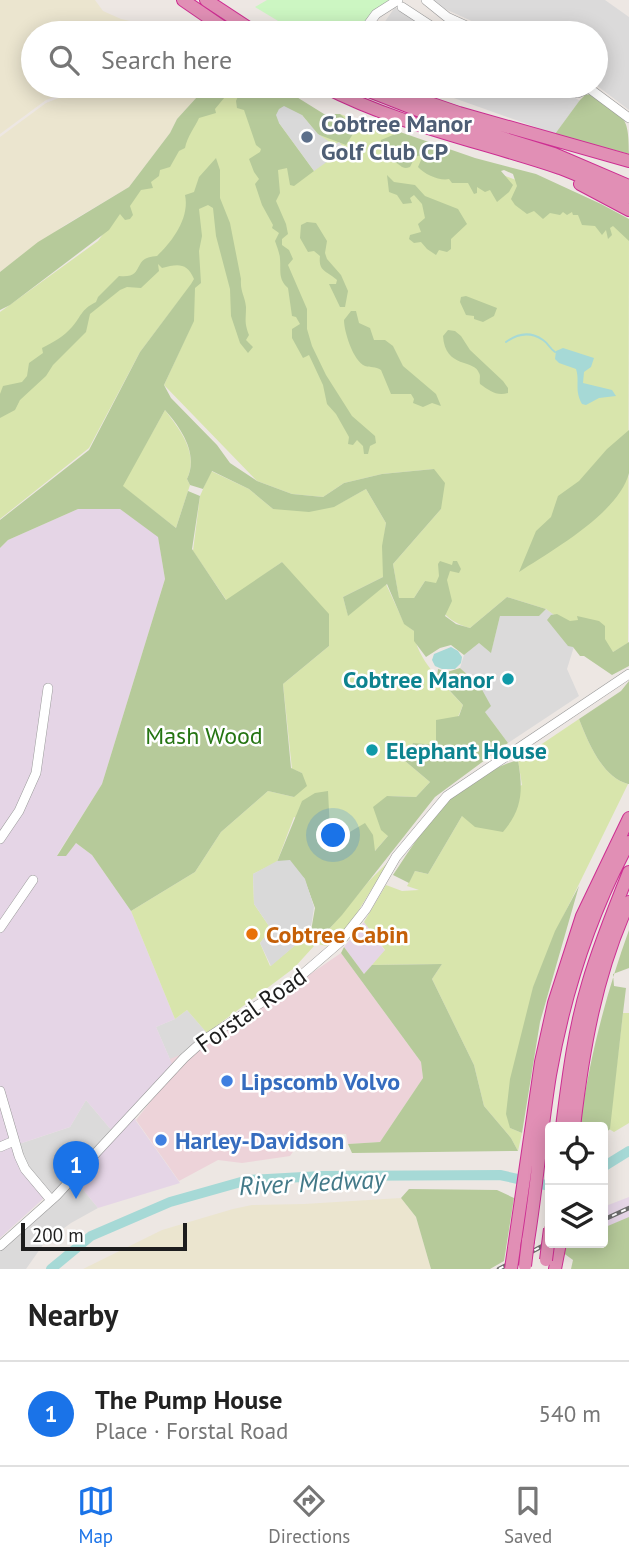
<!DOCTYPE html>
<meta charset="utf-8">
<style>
:root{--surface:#fff;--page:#f6f6f6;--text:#222;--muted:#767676;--line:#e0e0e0;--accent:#1a73e8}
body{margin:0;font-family:"PT Sans",sans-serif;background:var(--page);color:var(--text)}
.controls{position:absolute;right:21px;bottom:21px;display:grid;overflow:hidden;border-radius:7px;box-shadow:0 4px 18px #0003}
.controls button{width:63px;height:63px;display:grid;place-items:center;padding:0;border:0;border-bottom:2px solid var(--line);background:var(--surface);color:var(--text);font:35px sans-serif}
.scale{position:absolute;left:21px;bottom:18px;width:166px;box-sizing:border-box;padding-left:7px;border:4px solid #1d1d1d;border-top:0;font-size:19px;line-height:24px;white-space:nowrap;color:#1d1d1d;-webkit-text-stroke:5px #fff;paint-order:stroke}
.you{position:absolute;left:334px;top:836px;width:24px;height:24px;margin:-18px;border:5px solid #fff;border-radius:50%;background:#1a73e8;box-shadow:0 0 0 10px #1a73e833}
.badge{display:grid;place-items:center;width:46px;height:46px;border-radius:50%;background:var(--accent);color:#fff;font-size:23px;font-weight:700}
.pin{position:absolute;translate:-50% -58px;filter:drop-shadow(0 2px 4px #0008)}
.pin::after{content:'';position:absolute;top:37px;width:24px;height:21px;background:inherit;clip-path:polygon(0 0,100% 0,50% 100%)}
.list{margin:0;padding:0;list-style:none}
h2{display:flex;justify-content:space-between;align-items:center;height:91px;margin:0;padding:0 28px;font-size:30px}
h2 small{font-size:23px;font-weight:400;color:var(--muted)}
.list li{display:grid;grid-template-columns:46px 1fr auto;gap:21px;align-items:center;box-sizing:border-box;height:105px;padding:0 28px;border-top:2px solid var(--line)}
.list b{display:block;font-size:26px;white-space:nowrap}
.list p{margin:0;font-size:23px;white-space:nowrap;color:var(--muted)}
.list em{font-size:23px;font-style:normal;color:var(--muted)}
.icon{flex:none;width:38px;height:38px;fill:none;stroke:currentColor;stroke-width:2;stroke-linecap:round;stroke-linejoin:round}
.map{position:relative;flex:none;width:629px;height:1269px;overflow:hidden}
.search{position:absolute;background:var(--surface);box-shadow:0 4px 18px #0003;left:21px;right:21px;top:21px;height:77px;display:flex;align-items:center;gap:18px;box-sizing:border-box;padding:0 24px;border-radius:38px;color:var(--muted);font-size:26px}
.sheet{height:196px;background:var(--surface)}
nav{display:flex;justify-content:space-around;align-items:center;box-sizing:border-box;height:98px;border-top:2px solid var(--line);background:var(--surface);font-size:19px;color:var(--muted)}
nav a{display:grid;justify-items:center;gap:4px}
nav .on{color:var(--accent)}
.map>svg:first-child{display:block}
.residential{fill:#dbdada}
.commercial{fill:#edd3d9}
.industrial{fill:#e5d5e6}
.farmland{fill:#ebe5cf}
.grass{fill:#d8e5ac}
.forest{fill:#b6ca9a}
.park{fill:#ccf6c2}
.parking{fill:#d9d9d9}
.water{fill:#a6d9d6}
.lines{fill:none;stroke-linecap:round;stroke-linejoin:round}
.stream{stroke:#a6d9d6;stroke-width:2}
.river{stroke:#a6d9d6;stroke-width:10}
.minor-casing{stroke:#9a9a9a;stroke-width:10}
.highway-casing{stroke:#cd2e92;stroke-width:14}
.minor{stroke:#fff;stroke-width:9}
.highway{stroke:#e18fb5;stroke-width:12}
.rail-casing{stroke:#6b6b6b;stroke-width:4.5}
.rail{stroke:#fff;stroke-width:2;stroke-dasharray:5;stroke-linecap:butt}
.highway-bridge-casing{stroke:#cd2e92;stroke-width:14;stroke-linecap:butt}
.highway-bridge{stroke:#e18fb5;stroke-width:12}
.service-dot{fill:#5c6f8a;stroke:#fff;stroke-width:2.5}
.culture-dot{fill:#0f9aa8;stroke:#fff;stroke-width:2.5}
.food-dot{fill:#e8710a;stroke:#fff;stroke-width:2.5}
.shop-dot{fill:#3f7fe0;stroke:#fff;stroke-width:2.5}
.labels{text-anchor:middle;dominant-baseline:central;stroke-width:5;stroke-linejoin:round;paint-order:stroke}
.service-label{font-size:24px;font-weight:bold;fill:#4e5e75;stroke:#fff;text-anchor:start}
.culture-label{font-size:24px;font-weight:bold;fill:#0d838f;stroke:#fff;text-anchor:end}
.park-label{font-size:24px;fill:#257412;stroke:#fff}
.food-label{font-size:24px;font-weight:bold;fill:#c56008;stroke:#fff;text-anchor:start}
.street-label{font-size:24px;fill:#1d1d1d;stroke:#fff}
.shop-label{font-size:24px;font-weight:bold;fill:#366cbe;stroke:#fff;text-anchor:start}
.water-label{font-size:26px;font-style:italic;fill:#437988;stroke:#fff}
</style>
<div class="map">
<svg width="629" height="1269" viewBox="0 0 629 1269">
<rect width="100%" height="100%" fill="#ede7e3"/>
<path class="residential" d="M 432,0 L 605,0 L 629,17 L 629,110 L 596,85 L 596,33 L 498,33 L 432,3 Z
M 395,7 L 429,29 L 439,33 L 377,33 Z
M 426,86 L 557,86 L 580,101 L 555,134 L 451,97 Z
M 546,609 L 568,625 L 576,640 L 567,669 L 579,696 L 508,743 L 485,712 L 480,686 L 460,668 L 464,655 L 479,643 L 491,652 L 500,616 L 539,616 Z
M 187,1010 L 207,1033 L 172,1064 L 156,1027 L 175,1019 Z
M 86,1100 L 113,1132 L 51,1195 L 26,1164 L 19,1144 L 70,1127 Z
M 76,1181 L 98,1208 L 71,1223 L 45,1242 L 26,1269 L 0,1269 L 0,1250 Z"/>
<path class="commercial" d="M 341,953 L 421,1062 L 423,1078 L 380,1142 L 348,1144 L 346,1134 L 306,1133 L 290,1156 L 242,1163 L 218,1160 L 179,1181 L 136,1120 L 170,1077 L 160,1063 L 210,1043 Z"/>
<path class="industrial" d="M 78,509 L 120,509 L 158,536 L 165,579 L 102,784 L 57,855 L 76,843 L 92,855 L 131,911 L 175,1019 L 156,1027 L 172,1064 L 132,1109 L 136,1121 L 180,1183 L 98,1208 L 76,1181 L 113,1132 L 86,1100 L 70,1127 L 13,1146 L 20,1170 L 44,1198 L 0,1238 L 0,548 L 8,540 Z
M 364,922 L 385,951 L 364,974 L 344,947 Z
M 629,1197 L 629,1220 L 603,1233 L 603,1207 Z"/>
<path class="farmland" d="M 0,0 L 95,0 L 103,11 L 121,19 L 148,25 L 154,29 L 154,33 L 33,33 L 33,86 L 83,86 L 46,100 L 0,134 Z
M 89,86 L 207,86 L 177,119 L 170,133 L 129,187 L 65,225 L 0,272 L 0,137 L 46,103 Z
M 401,1198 L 416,1217 L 431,1269 L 83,1269 L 162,1230 L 233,1209 L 252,1205 L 304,1204 Z"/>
<path class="grass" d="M 211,86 L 271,86 L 318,114 L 340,114 L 543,190 L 623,227 L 629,235 L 628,643 L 613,652 L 580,634 L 546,609 L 507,597 L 470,628 C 442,620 438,605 425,581 L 414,598 L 399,599 L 393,564 L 441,509 L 434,469 L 382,474 L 344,483 L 323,497 L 292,494 L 257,481 L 164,385 L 192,324 L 181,298 L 140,352 L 89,448 L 0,519 L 0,312 L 98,241 Z
M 165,410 C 180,430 199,453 187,479 L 190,485 L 176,528 L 122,486 Z
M 211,471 L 249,489 L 273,509 L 335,506 L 366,489 L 386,523 L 383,546 L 383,577 L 343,597 L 348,615 L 386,584 L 404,623 L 414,631 C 415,659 445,685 463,705 C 452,736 433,747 405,761 L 430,782 L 416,797 L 387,796 L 388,836 L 374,852 L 348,833 L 330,831 L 294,817 L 277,862 L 253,874 L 254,904 L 271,929 L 260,943 L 270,966 L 305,937 L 314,946 L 294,968 L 207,1033 L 187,1010 L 175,1019 L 131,911 L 195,872 L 221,832 L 268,791 L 294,797 L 302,773 L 292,769 L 283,684 L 329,646 L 282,562 L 227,601 L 193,551 L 200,496 Z
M 579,719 C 588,742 602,777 628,784 L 556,931 L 533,988 L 510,1128 L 522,1133 L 518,1151 L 511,1138 L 484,1106 L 474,1065 L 432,979 L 442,964 L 372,965 L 385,950 L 364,922 L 386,885 L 402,891 L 419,890 L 407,886 L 415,871 L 428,874 L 462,816 L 522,785 L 518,760 Z
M 389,861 L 349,926 L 327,946 L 317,944 L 369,881 Z
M 623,1013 L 629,1013 L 629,1123 L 614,1132 L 609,1129 Z"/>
<path class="forest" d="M 207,86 L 279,86 L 324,114 L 340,114 L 356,129 L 346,145 L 317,134 L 302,115 L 279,123 L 314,171 L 294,186 L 290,185 L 287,168 L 278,170 L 280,193 L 276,201 L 286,224 L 288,234 L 282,239 L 282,245 L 289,250 L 293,259 L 288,265 L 307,309 L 307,329 L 312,346 L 326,375 L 352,416 L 375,436 L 376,443 L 370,446 L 368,454 L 364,454 L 363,446 L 357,440 L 353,445 L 348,444 L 349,437 L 336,414 L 327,404 L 323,385 L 309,355 L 303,358 L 292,338 L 292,329 L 300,324 L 296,317 L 292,316 L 288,288 C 278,279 281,271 280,259 C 280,254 277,247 275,241 L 279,233 L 272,228 L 273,225 L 262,205 L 255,184 L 259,179 L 254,172 L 249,159 L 260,152 L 261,149 L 256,145 L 244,110 L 237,108 L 236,101 L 238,96 L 233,91 L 229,92 L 215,109 L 216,113 L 199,118 C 195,127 187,137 185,148 L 179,151 L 170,167 L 160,170 L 159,176 L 151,182 L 153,188 L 141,190 L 130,206 L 133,215 L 130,219 L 125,220 L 120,214 L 109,230 L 10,305 L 0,310 L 0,272 L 38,242 L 129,187 L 170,133 L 177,119 Z
M 591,94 C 623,118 629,112 629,154 L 555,134 L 580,100 L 585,95 Z
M 400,132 L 475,158 L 536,174 L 601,204 L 629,219 L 629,241 L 613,226 L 610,228 L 612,235 L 608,239 L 606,230 L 602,235 L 595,226 L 582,225 L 578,215 L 573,215 L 572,212 L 567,215 L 563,212 L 560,215 L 550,213 L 543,219 L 534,211 L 527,214 L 515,205 L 511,199 L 517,186 L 513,174 L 504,170 L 501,171 L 513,185 L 509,192 L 497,202 L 490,190 L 485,192 L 477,187 L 477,193 L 474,194 L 468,183 L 452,183 L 449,179 C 440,181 425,175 418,167 L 422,158 L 421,155 L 415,157 L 410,167 C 402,170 401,165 395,162 L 386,162 L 380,149 L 381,140 Z
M 216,158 L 220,170 L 220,198 L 230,223 L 241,279 C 240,292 245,296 246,307 C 246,320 244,322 249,335 L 246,340 L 253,347 L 248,353 L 240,343 L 231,316 L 230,289 L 216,236 L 213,208 L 208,205 L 199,209 L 202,236 L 199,251 L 201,283 L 195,288 L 194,321 L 164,385 L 171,398 L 217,445 L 230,463 L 257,481 L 292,494 L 323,497 L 344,483 L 382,474 L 434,469 L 445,483 L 441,509 L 393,564 L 399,598 L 414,598 L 425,581 L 436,583 L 439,576 L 438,564 L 440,561 L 452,565 L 453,561 L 457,561 L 461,569 L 459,573 L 450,571 L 447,580 L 452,601 L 445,616 L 456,624 L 470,628 L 507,597 L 546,609 L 539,616 L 500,616 L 491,653 L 479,643 L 464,655 L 451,645 L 440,648 L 426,657 L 414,641 L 414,631 L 404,624 L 387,584 L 348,616 L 343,597 L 383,577 L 382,546 L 386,523 L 366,489 L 334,507 L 309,512 L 273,509 L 249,489 L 212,471 L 203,489 L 190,485 L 187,479 C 199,454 181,428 165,410 L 123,486 L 176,528 L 188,491 L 200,496 L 192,549 L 226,600 L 282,562 L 329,614 L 329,646 L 283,684 L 291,768 L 302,773 L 307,786 L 294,797 L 268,791 L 221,832 L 195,872 L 131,911 L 92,855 L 76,843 L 66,856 L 57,856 L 102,784 L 165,579 L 158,537 L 120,509 L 78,509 L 8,540 L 0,548 L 0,520 L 89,450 L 140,352 L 191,284 L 194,279 C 187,262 177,264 162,268 L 158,264 L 159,271 L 141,288 L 127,287 L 120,290 L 90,314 L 86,332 L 53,365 L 46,376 L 20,400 L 15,410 L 0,418 L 0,394 L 3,386 L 22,382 L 27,376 L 29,363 L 43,353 L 42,348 C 54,342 63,337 72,327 C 82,316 80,310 96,302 L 98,297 L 119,276 C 147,279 130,257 157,256 C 172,242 190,218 185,195 L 194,192 L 199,177 Z
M 387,175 L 394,182 L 415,185 L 425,196 L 458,209 L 467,224 L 451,239 L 451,249 L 447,252 L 439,250 L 436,255 L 427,249 L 421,242 L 414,243 L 409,239 L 410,235 L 421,232 L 418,224 L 425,218 L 422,204 L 414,195 L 410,198 L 412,203 L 403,204 L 397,195 L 389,192 Z
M 307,222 L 316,223 L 327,241 L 325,253 L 327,259 L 341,275 L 348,291 L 345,307 L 340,307 L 329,284 L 336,284 L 337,280 C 327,271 318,272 320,256 L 314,251 L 308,252 L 300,238 L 301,225 Z
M 466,296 L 497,308 L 494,316 L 483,322 L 474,319 L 474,316 L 466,315 L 460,302 L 461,297 Z
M 351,311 L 356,311 L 359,323 L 370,328 L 374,340 L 385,340 L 393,346 L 403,366 L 436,394 L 441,406 L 432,403 L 423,407 L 413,403 L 414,399 L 411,394 L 391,394 L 381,370 C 375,366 371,368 365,366 C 353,361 344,331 344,320 Z
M 448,330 L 455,331 L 461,336 L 470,350 L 503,381 L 508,388 L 508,393 C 496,396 490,391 480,384 C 479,380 481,376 479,373 C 475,359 445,369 443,336 Z
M 629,430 C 629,443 629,461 629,473 C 619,513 551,551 519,572 L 536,531 L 551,517 L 558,496 L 579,481 L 607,449 Z
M 557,614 L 570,621 L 578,620 L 577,616 L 599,621 L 605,626 L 605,639 L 613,652 L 629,642 L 629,666 L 612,675 L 584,656 L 580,656 L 573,647 L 568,646 L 547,620 L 551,615 Z
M 460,668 L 480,686 L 491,706 L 485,712 L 508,743 L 435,797 L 342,915 L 318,941 L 311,931 L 315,908 L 304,878 L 277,862 L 302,801 L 315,793 L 328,791 L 330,831 L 348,833 L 365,823 L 373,835 L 375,851 L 388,836 L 381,830 L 373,807 L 387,796 L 416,797 L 430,782 L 405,761 L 413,743 L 436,745 L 436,720 L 459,716 L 463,705 L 437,677 L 438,669 L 447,672 Z
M 629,681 L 629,784 L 628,784 C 602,777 588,742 579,719 L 621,691 Z
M 518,760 C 523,790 523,808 503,832 L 475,827 L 462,816 L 428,874 L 415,871 L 409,883 L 393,875 C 411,848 431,816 456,793 C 470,780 500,765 518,760 Z
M 579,886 L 540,1022 L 522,1133 L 510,1128 L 506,1114 L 510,1079 L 533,987 L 555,931 Z
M 629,930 L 629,968 L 613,974 L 614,986 L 626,988 L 623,1013 L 610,1129 L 603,1135 L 603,1127 L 580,1127 C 589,1059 606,994 629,930 Z
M 344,947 L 364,974 L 372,965 L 442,964 L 432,979 L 474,1065 L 484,1106 L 511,1138 L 518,1151 L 352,1153 L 348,1144 L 380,1142 L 423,1078 L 421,1062 L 341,953 Z
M 409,1189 L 497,1190 L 514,1198 L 504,1261 L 490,1269 L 431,1269 L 416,1217 L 401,1198 Z
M 629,1217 L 629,1269 L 571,1269 L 573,1260 L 562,1252 L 566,1243 L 603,1243 L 603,1228 Z"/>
<path class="park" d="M 267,0 L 389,0 L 351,33 L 298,33 L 255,7 Z"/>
<path class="parking" d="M 284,106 L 302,115 L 318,134 L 334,145 L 339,142 L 345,149 L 314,171 L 279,123 L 276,115 L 279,109 Z
M 290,860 L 305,879 L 314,907 L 312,921 L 310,931 L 305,937 L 271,966 L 260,943 L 271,929 L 254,904 L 253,874 L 277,861 Z"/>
<path class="water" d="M 563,348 L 594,358 L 591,367 L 584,372 L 583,383 L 612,390 L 616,396 L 599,398 L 586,405 L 582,404 C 574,390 580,381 576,369 L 559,363 L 555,359 L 556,351 Z
M 451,647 L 458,651 L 462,657 L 461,663 L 455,669 L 442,669 L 435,666 L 432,660 L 434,654 Z"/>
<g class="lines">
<path class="stream" d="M 506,342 C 517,334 530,331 543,340 C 548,343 550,349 555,352"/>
<path class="river" d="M 603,1167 L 629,1151
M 51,1269 L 91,1236 L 170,1202 L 248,1180 L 321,1176 L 500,1175 L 550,1186"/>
<defs>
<path id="minor" d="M 426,0 L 447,17 L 482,33
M 402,7 L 431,26 L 447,33
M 362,33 L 376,14 L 398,0
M 565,86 L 578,93 L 589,88
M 586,86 L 629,118
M 0,839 L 19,811 L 36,773 L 48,688
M 0,928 L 33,880
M 0,1091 L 19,1156 L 25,1169 L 51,1200
M 0,1147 L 14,1141
M 0,1246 L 56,1196 L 184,1058 L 204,1040 L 296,980 L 340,942 L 366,909 L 396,857 L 447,796 L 629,674"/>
<path id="highway" d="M 183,0 L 231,33
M 206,0 L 256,33
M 323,86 C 398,125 480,141 560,168 C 583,177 606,187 629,197
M 356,86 L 438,118 L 554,154 L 629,186
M 380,86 L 459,113 L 629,161
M 580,184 L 629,210
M 562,1127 C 568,1080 574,1030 588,984 C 599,946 614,909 629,872
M 574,1127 C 583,1050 596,973 629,902
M 528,1241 C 537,1186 541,1130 550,1075 C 564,995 590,914 629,842
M 514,1248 L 541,1062 L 554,1003 L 582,916 L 629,818
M 555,1269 L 560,1243"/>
</defs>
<use href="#minor" class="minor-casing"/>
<use href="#highway" class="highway-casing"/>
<use href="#minor" class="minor"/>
<use href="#highway" class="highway"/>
<defs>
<path id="rail" d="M 603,1220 L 629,1208
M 499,1269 L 550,1242"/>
</defs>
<use href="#rail" class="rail-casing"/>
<use href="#rail" class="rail"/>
<defs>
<path id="highway-bridge" d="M 546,1260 L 550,1229
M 525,1266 L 528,1241
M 511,1269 L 514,1248"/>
</defs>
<use href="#highway-bridge" class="highway-bridge-casing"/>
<use href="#highway-bridge" class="highway-bridge"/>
</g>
<circle class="service-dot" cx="307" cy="137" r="7"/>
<g class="culture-dot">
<circle cx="508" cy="679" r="7"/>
<circle cx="372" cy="750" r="7"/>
</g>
<circle class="food-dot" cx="252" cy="934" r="7"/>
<g class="shop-dot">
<circle cx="227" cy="1081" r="7"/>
<circle cx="161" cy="1140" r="7"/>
</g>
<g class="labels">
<g class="service-label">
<text x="321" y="123">Cobtree Manor<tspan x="321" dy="28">Golf Club CP</tspan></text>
</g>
<g class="culture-label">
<text x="494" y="679">Cobtree Manor</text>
<text x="386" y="750" text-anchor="start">Elephant House</text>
</g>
<g class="park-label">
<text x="204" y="735">Mash Wood</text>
</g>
<g class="food-label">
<text x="266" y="934">Cobtree Cabin</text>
</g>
<g class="street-label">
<text transform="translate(251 1010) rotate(-35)">Forstal Road</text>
</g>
<g class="shop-label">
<text x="241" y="1081">Lipscomb Volvo</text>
<text x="175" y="1140">Harley-Davidson</text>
</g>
<g class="water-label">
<text transform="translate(312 1182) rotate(-3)">River Medway</text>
</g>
</g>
</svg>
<div class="controls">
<button><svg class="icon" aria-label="locate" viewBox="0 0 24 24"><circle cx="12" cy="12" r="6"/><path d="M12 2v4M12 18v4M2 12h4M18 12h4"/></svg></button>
<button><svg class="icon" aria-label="layers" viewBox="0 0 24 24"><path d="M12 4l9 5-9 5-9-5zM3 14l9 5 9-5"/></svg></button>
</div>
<div class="scale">200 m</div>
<div class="you"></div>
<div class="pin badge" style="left:76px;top:1199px">1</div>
<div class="search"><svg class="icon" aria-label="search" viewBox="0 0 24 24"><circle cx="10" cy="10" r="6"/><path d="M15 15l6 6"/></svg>Search here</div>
</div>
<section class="sheet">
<h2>Nearby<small></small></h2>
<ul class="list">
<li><span class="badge">1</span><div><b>The Pump House</b><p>Place · Forstal Road</p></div><em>540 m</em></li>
</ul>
</section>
<nav>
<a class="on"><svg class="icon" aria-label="map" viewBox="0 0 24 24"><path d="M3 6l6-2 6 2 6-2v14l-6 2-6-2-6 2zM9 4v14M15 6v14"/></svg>Map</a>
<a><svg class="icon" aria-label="directions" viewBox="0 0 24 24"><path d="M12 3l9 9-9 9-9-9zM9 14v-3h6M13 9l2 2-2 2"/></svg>Directions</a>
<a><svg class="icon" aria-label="saved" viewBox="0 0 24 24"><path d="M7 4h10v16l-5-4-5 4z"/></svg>Saved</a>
</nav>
